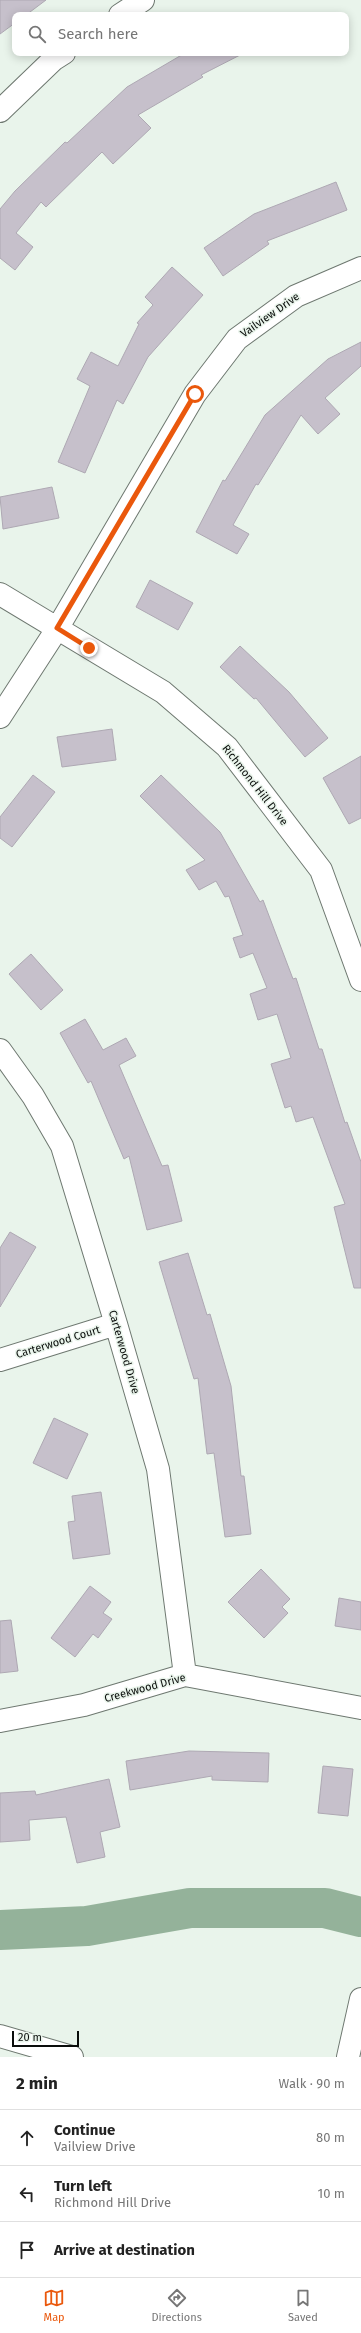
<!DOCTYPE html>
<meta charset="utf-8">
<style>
:root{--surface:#fff;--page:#f6f6f6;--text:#222;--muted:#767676;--line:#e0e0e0;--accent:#ea580c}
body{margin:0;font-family:"Fira Sans",sans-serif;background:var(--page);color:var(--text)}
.scale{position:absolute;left:12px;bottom:10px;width:67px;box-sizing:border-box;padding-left:4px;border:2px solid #0a0d0b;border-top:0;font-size:11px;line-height:14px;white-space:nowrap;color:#0a0d0b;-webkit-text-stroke:3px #e9f4eb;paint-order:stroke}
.stop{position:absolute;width:12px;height:12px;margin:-9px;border:3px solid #ea580c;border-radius:50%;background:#fff}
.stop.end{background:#ea580c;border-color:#fff;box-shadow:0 1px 4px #0008}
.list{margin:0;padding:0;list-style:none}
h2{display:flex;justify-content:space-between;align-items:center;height:52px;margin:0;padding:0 16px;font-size:17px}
h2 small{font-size:13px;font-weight:400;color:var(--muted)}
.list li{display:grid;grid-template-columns:26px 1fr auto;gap:12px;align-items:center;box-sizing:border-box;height:56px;padding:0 16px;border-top:1px solid var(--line)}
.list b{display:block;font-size:15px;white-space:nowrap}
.list p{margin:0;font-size:13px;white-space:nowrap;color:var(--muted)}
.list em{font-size:13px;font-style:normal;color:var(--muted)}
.icon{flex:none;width:22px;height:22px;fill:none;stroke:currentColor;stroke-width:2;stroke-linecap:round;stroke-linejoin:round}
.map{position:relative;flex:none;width:361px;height:2057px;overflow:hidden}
.search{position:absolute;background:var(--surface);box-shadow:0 2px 10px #0003;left:12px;right:12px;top:12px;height:44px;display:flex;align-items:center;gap:10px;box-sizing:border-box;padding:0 14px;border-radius:8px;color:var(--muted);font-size:15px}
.sheet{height:220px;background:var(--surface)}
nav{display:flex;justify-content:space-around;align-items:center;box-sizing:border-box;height:56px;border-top:1px solid var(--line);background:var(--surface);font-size:11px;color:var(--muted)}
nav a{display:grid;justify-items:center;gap:2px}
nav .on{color:var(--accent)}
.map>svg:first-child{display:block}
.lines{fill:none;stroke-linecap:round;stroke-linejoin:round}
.river{stroke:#94b29a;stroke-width:40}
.building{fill:#c6c0cb;stroke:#aea8b3}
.street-casing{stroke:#6e7870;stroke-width:24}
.secondary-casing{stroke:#6e7870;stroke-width:24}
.street{stroke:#fff;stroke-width:22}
.secondary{stroke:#fff;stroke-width:22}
.route{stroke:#ea580c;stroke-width:5}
.labels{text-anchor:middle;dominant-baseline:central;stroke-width:3;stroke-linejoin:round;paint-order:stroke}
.street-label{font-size:11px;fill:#0a0d0b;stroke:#e9f4eb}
</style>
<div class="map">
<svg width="361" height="2057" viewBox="0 0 361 2057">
<rect width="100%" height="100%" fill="#e9f4eb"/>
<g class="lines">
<path class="river" d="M 0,1930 L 87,1926 L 190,1908 L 325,1908 L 361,1917"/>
</g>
<path class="building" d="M 0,0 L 46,0 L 26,15 L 15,15 L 15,23 L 0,34 Z
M 185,53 L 244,53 L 201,75 L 203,77 L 138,115 L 151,128 L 113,164 L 102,152 L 46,207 L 41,202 L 16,233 L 33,247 L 15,270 L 0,258 L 0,209 L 15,191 L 65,142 L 67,143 L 127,87 Z
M 336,182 L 347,210 L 267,241 L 269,244 L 223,276 L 204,248 L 254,214 Z
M 172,267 L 203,295 L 148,357 L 123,404 L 117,400 L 85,473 L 58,462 L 90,386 L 77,379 L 91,352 L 118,366 L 139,324 L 137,323 L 153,305 L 145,297 Z
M 361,342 L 361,366 L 325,398 L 340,414 L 318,434 L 301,415 L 258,485 L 256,484 L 233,525 L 249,534 L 237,554 L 196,532 L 223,480 L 225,481 L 265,415 L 328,359 Z
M 52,487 L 59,518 L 3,529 L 0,497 Z
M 150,580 L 193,603 L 178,630 L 136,607 Z
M 240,646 L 289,692 L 328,738 L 305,757 L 256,698 L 254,699 L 220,667 Z
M 112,729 L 116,760 L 62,767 L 57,737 Z
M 361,756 L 361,818 L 349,824 L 323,778 Z
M 33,775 L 55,792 L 12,847 L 0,838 L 0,817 Z
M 161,775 L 220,832 L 260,902 L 263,900 L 293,979 L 296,978 L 319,1049 L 322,1049 L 345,1123 L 347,1122 L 361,1162 L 361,1288 L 354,1288 L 334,1207 L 345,1204 L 313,1117 L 296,1122 L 291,1106 L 285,1108 L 271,1064 L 291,1058 L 277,1014 L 258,1020 L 250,994 L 267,988 L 253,953 L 240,958 L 233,938 L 243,935 L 229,896 L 225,897 L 216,881 L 199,890 L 186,870 L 205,860 L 140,796 Z
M 31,954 L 63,990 L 41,1010 L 9,974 Z
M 85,1019 L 103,1050 L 126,1038 L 136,1056 L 119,1065 L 162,1166 L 168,1165 L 182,1221 L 147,1230 L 129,1156 L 124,1159 L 91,1081 L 88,1083 L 60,1033 Z
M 10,1232 L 36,1247 L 0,1307 L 0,1248 Z
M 188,1253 L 207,1315 L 210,1314 L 231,1386 L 241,1476 L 244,1476 L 251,1534 L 225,1537 L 214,1453 L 207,1454 L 198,1378 L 194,1379 L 159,1262 Z
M 54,1418 L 88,1434 L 67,1479 L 33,1463 Z
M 101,1492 L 110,1554 L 73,1559 L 68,1522 L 75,1521 L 72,1496 Z
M 261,1569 L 290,1599 L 282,1607 L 288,1613 L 264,1638 L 228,1602 Z
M 90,1586 L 111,1602 L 103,1613 L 112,1619 L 98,1638 L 93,1634 L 75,1657 L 51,1638 Z
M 339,1598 L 361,1602 L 361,1630 L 335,1626 Z
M 11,1620 L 18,1671 L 0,1673 L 0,1621 Z
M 189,1751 L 269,1753 L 268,1782 L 212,1780 L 212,1776 L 130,1790 L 126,1761 Z
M 323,1766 L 353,1769 L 348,1816 L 318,1813 Z
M 109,1779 L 120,1827 L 100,1832 L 105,1857 L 77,1863 L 66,1817 L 29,1820 L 30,1840 L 0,1842 L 0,1793 L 35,1791 L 36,1795 Z"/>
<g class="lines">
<defs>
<path id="street" d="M 120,15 L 143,0
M 0,111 L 53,60 L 64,53
M 0,594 L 163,692 L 227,747 L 321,870 L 361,980
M 0,717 L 57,629 L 195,394 L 237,339 L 296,296 L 361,268
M 0,1050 L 33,1096 L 62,1146 L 116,1324 L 158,1469 L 185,1675
M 0,1360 L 116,1324
M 0,1721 L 84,1705 L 185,1675 L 361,1708
M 348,2057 L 361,1999"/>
<path id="secondary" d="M 0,2036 L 72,2057"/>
</defs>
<use href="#street" class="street-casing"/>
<use href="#secondary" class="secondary-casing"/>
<use href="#street" class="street"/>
<use href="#secondary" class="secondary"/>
</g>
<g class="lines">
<path class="route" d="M 89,648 L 57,628 L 195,394"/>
</g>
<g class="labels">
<g class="street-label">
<text transform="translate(270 315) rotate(-35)">Vailview Drive</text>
<text transform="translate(255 785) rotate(52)">Richmond Hill Drive</text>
<text transform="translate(58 1342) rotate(-17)">Carterwood Court</text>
<text transform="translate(124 1352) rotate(74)">Carterwood Drive</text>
<text transform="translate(145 1688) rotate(-15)">Creekwood Drive</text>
</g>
</g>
</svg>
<div class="scale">20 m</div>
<div class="stop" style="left:195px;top:394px"></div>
<div class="stop end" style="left:89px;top:648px"></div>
<div class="search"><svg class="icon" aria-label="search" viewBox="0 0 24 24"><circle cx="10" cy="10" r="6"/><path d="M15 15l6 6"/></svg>Search here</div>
</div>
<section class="sheet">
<h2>2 min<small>Walk · 90 m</small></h2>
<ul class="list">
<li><svg class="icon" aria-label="ahead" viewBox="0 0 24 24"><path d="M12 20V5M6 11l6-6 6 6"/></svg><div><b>Continue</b><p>Vailview Drive</p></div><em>80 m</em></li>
<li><svg class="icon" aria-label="left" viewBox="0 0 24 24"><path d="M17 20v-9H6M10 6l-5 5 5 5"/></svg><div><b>Turn left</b><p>Richmond Hill Drive</p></div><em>10 m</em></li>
<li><svg class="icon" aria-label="arrive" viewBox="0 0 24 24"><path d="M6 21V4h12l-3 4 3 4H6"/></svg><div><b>Arrive at destination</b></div></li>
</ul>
</section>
<nav>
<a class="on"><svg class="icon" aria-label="map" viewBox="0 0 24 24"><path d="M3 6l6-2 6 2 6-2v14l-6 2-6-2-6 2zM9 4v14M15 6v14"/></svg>Map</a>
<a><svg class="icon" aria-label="directions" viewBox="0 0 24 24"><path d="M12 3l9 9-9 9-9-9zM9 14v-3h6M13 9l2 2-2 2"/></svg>Directions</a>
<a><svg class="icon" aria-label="saved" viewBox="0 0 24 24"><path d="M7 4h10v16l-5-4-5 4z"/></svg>Saved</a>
</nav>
